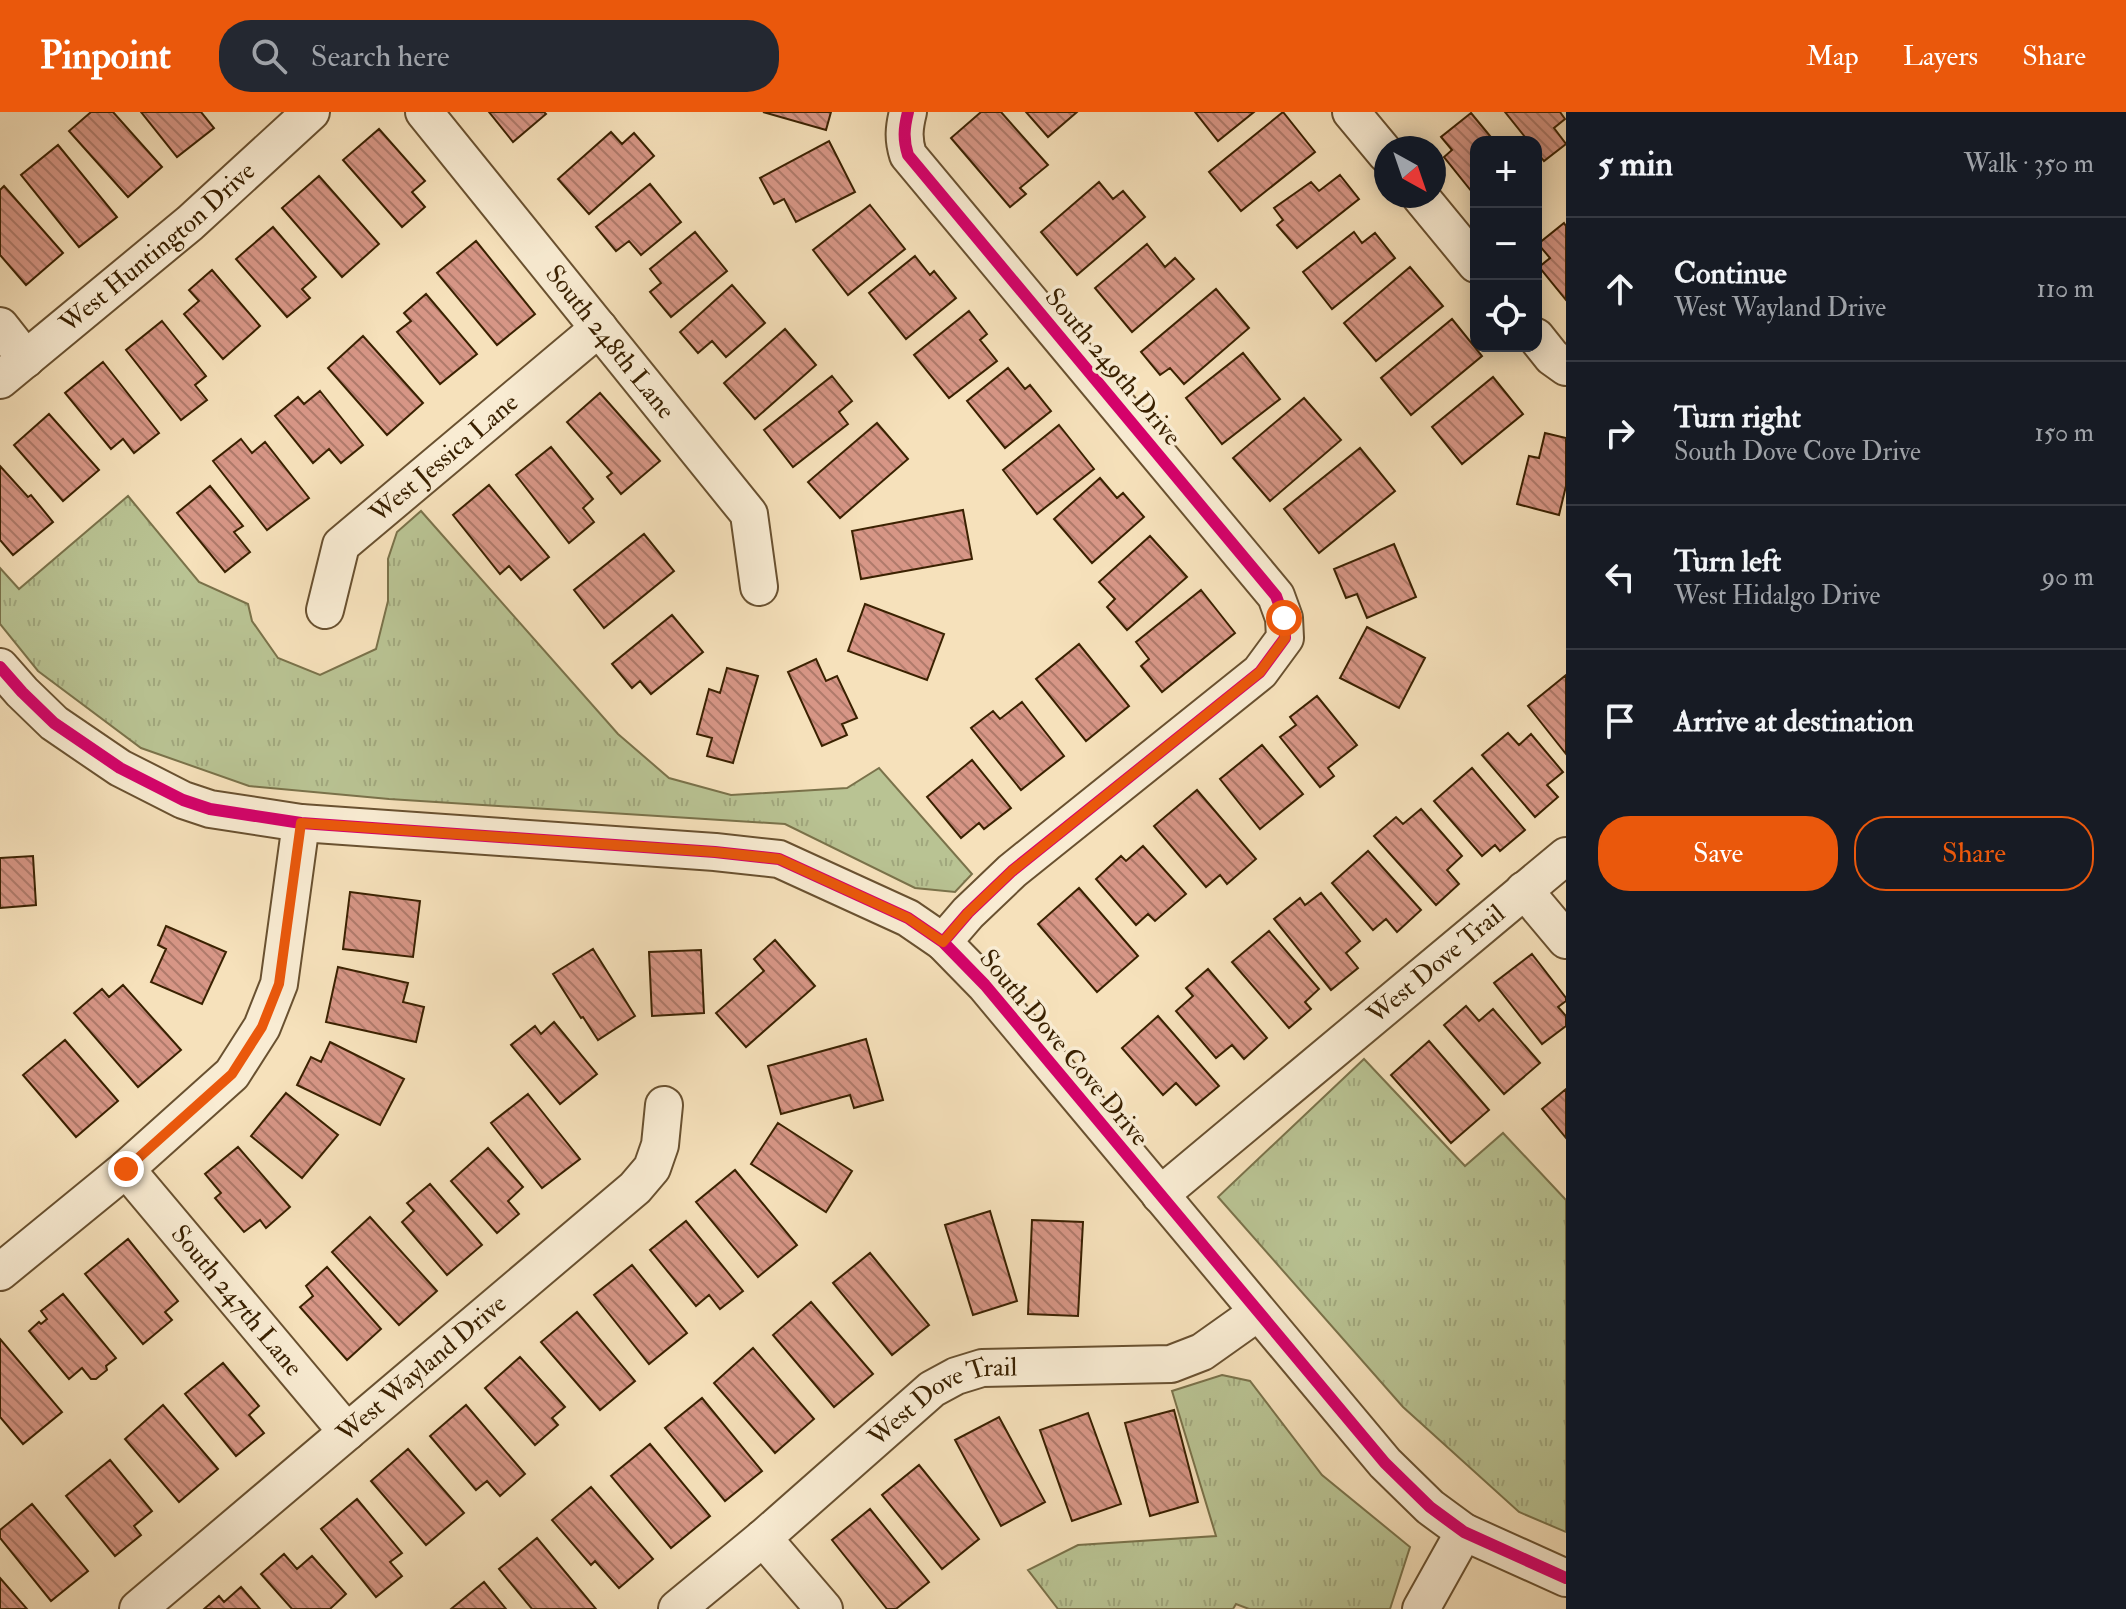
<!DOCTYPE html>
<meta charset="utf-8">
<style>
:root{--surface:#171b24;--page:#242831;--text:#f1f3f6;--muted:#9ea1a6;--line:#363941;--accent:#ea580c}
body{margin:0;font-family:"IM FELL Double Pica",serif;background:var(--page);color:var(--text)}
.controls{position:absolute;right:24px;top:24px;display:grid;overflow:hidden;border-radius:16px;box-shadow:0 4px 20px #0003}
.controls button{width:72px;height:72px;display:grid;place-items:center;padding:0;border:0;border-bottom:2px solid var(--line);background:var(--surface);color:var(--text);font:40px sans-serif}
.compass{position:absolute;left:1374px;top:24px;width:72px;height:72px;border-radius:50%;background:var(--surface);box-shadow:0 4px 20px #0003;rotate:140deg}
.stop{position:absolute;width:24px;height:24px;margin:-18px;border:6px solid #ea580c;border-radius:50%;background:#fff}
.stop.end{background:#ea580c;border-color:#fff;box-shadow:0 2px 8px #0008}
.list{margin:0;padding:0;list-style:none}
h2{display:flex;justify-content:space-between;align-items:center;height:104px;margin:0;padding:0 32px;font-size:34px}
h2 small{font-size:26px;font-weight:400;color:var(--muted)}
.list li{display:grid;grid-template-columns:52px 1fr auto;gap:24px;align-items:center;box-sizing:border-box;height:144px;padding:0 32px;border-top:2px solid var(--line)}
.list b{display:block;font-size:30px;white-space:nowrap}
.list p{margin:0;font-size:26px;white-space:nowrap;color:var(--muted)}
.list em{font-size:26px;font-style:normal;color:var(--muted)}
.actions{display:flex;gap:16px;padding:24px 32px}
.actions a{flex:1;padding:18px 0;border:2px solid var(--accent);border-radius:32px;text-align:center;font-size:28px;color:var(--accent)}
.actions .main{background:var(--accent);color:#fff}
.icon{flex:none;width:44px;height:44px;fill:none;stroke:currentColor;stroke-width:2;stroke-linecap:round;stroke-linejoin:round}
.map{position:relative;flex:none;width:1566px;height:1497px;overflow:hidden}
header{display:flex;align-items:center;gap:48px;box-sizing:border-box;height:112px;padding:0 40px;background:var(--accent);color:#fff}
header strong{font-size:38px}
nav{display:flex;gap:44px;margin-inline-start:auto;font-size:28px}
.search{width:560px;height:72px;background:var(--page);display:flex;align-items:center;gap:20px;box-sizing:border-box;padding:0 28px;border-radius:32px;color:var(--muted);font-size:30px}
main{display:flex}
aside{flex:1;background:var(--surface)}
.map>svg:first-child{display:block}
.park{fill:url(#park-tufts);stroke:#7a724a;stroke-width:2}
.building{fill:url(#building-back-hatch);stroke:#3a2101;stroke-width:2}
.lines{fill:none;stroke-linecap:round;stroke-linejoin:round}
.minor-casing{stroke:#695130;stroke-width:40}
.minor{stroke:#f9ecd3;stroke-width:36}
.cycleway-casing{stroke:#f9ecd3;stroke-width:17}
.cycleway{stroke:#d6006c;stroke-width:12}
.route{stroke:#ea580c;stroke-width:10}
.labels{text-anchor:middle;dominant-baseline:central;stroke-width:7;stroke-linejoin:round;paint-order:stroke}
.street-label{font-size:26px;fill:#3a2101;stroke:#f9ecd3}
</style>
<header>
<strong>Pinpoint</strong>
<div class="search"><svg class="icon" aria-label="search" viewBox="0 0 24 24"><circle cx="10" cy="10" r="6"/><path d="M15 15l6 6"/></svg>Search here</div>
<nav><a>Map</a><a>Layers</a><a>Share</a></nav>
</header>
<main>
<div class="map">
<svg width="1566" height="1497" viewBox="0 0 1566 1497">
<defs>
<pattern id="park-tufts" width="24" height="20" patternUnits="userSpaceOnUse" patternTransform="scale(2)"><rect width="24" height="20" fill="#b9c393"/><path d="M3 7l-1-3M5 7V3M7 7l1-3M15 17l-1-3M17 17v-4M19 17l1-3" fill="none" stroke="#a0a77d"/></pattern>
<pattern id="building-back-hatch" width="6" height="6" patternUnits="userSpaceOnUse" patternTransform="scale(2)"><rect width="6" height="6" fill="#d79686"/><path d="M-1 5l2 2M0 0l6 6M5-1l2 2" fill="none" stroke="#af7a6b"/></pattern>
</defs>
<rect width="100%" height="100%" fill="#f6e1bb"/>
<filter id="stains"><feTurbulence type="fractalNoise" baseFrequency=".0025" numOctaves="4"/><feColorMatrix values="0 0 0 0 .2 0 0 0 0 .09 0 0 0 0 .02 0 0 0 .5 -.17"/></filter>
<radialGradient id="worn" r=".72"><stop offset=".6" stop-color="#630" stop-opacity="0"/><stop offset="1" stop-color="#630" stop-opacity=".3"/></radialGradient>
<path class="park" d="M 128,384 L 199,470 L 248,492 L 252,509 L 278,546 L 320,563 L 376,537 L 388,489 L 388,447 L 397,420 L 421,399 L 618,622 L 669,666 L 731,683 L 847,676 L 879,656 L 972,762 L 955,780 L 915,776 L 785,712 L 389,687 L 249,674 L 141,636 L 38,559 L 0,512 L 0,456 L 19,477 Z
M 1364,947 L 1465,1054 L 1503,1021 L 1566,1088 L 1566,1420 L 1519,1400 L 1403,1295 L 1218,1085 Z
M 1222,1263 L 1250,1269 L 1322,1363 L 1410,1435 L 1390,1497 L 1249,1497 L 1236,1492 L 1233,1497 L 1058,1497 L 1028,1458 L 1078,1433 L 1216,1424 L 1172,1279 Z"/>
<path class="building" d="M 91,0 L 113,0 L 162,55 L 128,85 L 69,19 Z
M 141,0 L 201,0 L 214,16 L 177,45 Z
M 489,0 L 544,0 L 546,2 L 513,30 Z
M 763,0 L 831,0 L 826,18 Z
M 981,0 L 1001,0 L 1048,53 L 1020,76 L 1026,82 L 1010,95 L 951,26 Z
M 1026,0 L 1077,0 L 1048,25 Z
M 1195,0 L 1254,0 L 1218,29 Z
M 1283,0 L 1315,40 L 1241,99 L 1209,60 Z
M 1505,0 L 1560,0 L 1565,7 L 1554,16 L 1566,32 L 1544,49 L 1536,39 L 1536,30 L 1529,30 Z
M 1471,1 L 1495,30 L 1476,30 L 1476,85 L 1444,45 L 1452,38 L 1441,25 Z
M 379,17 L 425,69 L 412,80 L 425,95 L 402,115 L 343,48 Z
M 611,20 L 622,32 L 634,21 L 654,44 L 589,102 L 558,67 Z
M 829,29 L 855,80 L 796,110 L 784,87 L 774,92 L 760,66 Z
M 58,33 L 117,105 L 79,135 L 21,63 Z
M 1340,63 L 1359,87 L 1297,136 L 1277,113 L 1283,108 L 1274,96 L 1311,70 L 1319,79 Z
M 319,64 L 379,132 L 342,165 L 282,96 Z
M 1099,70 L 1113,87 L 1123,79 L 1145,105 L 1077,163 L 1041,120 Z
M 650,72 L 681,110 L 641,143 L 629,129 L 616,139 L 596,115 Z
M 4,74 L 63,141 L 26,173 L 0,143 L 0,78 Z
M 870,93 L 905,137 L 848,183 L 813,138 Z
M 1564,111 L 1566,114 L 1566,188 L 1539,155 L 1550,146 L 1538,132 Z
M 273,115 L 316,165 L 302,177 L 310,186 L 287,205 L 236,147 Z
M 695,120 L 727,159 L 671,205 L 650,180 L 661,171 L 650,157 Z
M 1354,120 L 1362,131 L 1375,121 L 1395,146 L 1332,197 L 1303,160 Z
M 476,129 L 535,202 L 497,233 L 437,161 Z
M 1147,132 L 1165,155 L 1175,146 L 1194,167 L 1132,220 L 1095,176 Z
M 915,144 L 930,163 L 934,159 L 956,186 L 906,227 L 869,181 Z
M 1410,155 L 1443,194 L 1376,249 L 1344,211 Z
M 212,158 L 260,214 L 223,247 L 184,202 L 199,189 L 189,178 Z
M 732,173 L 765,211 L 726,245 L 712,229 L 698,241 L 680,220 Z
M 1216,177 L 1249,216 L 1184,272 L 1170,256 L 1160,263 L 1141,240 Z
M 426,182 L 477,242 L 440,272 L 397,220 L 411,209 L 404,201 Z
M 969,199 L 987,222 L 980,228 L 997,249 L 949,286 L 914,243 Z
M 1452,207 L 1482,244 L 1411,303 L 1381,266 Z
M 162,209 L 206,264 L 195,273 L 207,288 L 181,308 L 126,238 Z
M 785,217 L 816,253 L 755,307 L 724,271 Z
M 363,224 L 423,291 L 387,323 L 328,256 Z
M 1243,241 L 1280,287 L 1222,332 L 1186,286 Z
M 103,250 L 159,321 L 134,341 L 123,327 L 111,337 L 65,281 Z
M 1008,256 L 1025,277 L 1030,273 L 1051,299 L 1005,336 L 967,289 Z
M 832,264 L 852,289 L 839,300 L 848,312 L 793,355 L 764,318 Z
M 1493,265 L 1523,302 L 1462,352 L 1432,315 Z
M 320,279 L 363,333 L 341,351 L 329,337 L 313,351 L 275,304 L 298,285 L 304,292 Z
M 600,281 L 660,349 L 621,382 L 607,365 L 612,361 L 567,310 Z
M 1304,286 L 1341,328 L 1270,389 L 1233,346 Z
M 49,302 L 99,358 L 63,389 L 14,333 Z
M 877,311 L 908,347 L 840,406 L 808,370 Z
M 1059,313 L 1094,357 L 1037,402 L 1003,358 Z
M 1545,321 L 1566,326 L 1566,374 L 1559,403 L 1517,392 L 1529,344 L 1539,346 Z
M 241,327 L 252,341 L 265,330 L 309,386 L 267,418 L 213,349 Z
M 551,335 L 593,387 L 583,396 L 594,410 L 569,431 L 516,363 Z
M 1360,336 L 1395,379 L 1319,441 L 1284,397 Z
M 0,354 L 28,385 L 31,383 L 53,410 L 13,443 L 0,428 Z
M 1100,366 L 1117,386 L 1123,381 L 1144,405 L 1092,451 L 1054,407 Z
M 489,373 L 549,445 L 521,468 L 509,454 L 500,462 L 453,403 Z
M 210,374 L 243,414 L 234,420 L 250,440 L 225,460 L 177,401 Z
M 963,398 L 972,447 L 861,467 L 852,419 Z
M 644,422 L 674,459 L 604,516 L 574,478 Z
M 1150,424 L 1187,465 L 1127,518 L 1107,495 L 1115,487 L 1099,470 Z
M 1394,432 L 1416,485 L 1367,506 L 1357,482 L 1346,486 L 1334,457 Z
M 1201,478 L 1235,521 L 1162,580 L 1141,554 L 1149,547 L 1136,530 Z
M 865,492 L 944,522 L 927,568 L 848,539 Z
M 672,503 L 703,540 L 651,582 L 640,569 L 632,576 L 612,552 Z
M 1367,515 L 1425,546 L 1399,596 L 1340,566 Z
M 1079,532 L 1129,594 L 1086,629 L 1036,567 Z
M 816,547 L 826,569 L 837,564 L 857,606 L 842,612 L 847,623 L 822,634 L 788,560 Z
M 727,556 L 758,564 L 733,651 L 707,644 L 712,626 L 697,622 L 709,577 L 720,581 Z
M 1566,563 L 1566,642 L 1528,594 Z
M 1317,584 L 1357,633 L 1328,656 L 1334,664 L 1320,675 L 1280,625 L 1296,613 L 1290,605 Z
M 1022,590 L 1064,644 L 1021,678 L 971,616 L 993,599 L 1000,607 Z
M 1508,621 L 1519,633 L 1531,622 L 1563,660 L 1547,673 L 1558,685 L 1535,705 L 1482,643 Z
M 1262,633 L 1303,682 L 1260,717 L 1220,667 Z
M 972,648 L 1011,696 L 984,717 L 979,711 L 961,726 L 927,685 Z
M 1472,656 L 1525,718 L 1500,739 L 1495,733 L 1482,744 L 1434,689 Z
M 1197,678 L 1256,747 L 1227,772 L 1220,763 L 1206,775 L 1154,714 Z
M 1421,697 L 1462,744 L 1447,758 L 1459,772 L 1436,793 L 1374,724 L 1396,705 L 1403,712 Z
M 1143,734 L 1186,782 L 1155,809 L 1148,802 L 1136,813 L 1096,767 L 1121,744 L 1126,749 Z
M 1368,739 L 1421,798 L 1397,820 L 1386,807 L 1373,818 L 1332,771 Z
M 33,744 L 36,793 L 0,796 L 0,746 Z
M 1079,776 L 1138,844 L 1097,880 L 1038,812 Z
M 350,780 L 420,789 L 413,845 L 343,837 Z
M 1321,781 L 1360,829 L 1346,841 L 1358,856 L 1331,878 L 1274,807 L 1300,786 L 1305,793 Z
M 166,814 L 226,840 L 202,892 L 151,870 L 166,837 L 158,833 Z
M 1269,819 L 1319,877 L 1305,890 L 1311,897 L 1289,916 L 1232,850 Z
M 775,828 L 815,874 L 746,935 L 716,901 L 764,859 L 754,847 Z
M 593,837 L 635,904 L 598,928 L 583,905 L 581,906 L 553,862 Z
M 701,838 L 704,901 L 652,904 L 649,840 Z
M 1532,842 L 1566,886 L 1566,889 L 1558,895 L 1566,904 L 1566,914 L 1542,932 L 1494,871 Z
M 338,855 L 408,871 L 403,890 L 424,895 L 416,930 L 326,910 Z
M 1208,857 L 1267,926 L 1244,947 L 1232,933 L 1216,946 L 1176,899 L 1193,884 L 1186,876 Z
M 123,873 L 181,938 L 138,975 L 74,901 L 102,877 L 109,885 Z
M 1466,894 L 1479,909 L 1493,897 L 1540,951 L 1504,982 L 1444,913 Z
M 1158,904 L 1219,974 L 1196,993 L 1176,971 L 1163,983 L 1122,936 Z
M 554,910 L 597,962 L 560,992 L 511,933 L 535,914 L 541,922 Z
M 866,927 L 883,988 L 854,996 L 850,983 L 781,1002 L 768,954 Z
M 65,928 L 118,989 L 76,1025 L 23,963 Z
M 1429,929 L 1489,998 L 1451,1031 L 1391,963 Z
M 330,930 L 404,967 L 380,1013 L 297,973 L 311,945 L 321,950 Z
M 1566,977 L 1566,1026 L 1542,997 Z
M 286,981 L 338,1023 L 302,1066 L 251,1024 Z
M 528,982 L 580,1047 L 542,1076 L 491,1011 Z
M 778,1011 L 852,1059 L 826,1100 L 751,1052 Z
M 238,1035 L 290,1095 L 266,1116 L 260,1108 L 244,1120 L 215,1086 L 221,1081 L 205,1062 Z
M 488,1036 L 523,1075 L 508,1089 L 519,1102 L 497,1121 L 451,1069 Z
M 735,1058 L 797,1133 L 758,1165 L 696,1090 Z
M 430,1072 L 482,1133 L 447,1163 L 402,1110 L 414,1099 L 407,1091 Z
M 990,1099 L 1017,1189 L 973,1203 L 945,1113 Z
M 370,1105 L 437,1179 L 399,1213 L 332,1140 Z
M 1032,1108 L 1083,1110 L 1078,1204 L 1028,1202 Z
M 686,1109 L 743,1179 L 720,1197 L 709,1183 L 696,1194 L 650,1138 Z
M 128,1127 L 178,1189 L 165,1200 L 172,1208 L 143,1232 L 85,1162 Z
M 870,1141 L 929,1213 L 892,1243 L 833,1171 Z
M 632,1153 L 687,1221 L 649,1252 L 594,1183 Z
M 327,1155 L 381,1217 L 347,1248 L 300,1195 L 313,1184 L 306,1174 Z
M 63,1182 L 116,1246 L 106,1254 L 107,1258 L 96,1267 L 91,1267 L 82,1256 L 69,1267 L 29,1219 L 39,1210 L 41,1212 L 47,1207 L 41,1199 Z
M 811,1190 L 873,1262 L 834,1295 L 773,1223 Z
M 577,1200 L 635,1269 L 600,1298 L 541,1230 Z
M 0,1227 L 62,1300 L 23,1332 L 0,1305 Z
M 753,1236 L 814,1307 L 775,1341 L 714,1271 Z
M 520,1245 L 565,1295 L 552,1306 L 558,1313 L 535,1333 L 485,1276 Z
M 223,1251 L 259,1294 L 249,1303 L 264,1321 L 236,1344 L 185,1282 Z
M 702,1286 L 762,1359 L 725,1389 L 665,1316 Z
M 163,1293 L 218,1357 L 179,1390 L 125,1327 Z
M 466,1293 L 525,1362 L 500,1384 L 487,1369 L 476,1378 L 430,1324 Z
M 1174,1298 L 1198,1390 L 1150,1404 L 1125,1311 Z
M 1088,1301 L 1121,1392 L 1072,1409 L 1040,1318 Z
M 999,1305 L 1045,1390 L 1001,1414 L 955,1328 Z
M 650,1332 L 710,1404 L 671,1436 L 611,1364 Z
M 408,1337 L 464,1401 L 426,1433 L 371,1369 Z
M 110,1348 L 152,1399 L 134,1414 L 141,1423 L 115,1444 L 66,1384 Z
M 919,1353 L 979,1427 L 942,1457 L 882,1383 Z
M 591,1375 L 653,1447 L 619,1476 L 595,1449 L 591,1453 L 552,1408 Z
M 357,1387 L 402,1441 L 390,1450 L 402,1464 L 376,1485 L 321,1417 Z
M 32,1392 L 88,1459 L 51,1489 L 0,1426 L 0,1418 Z
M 870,1397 L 929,1470 L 896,1497 L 887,1497 L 832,1428 Z
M 537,1426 L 596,1497 L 532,1497 L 499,1457 Z
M 284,1442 L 297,1457 L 312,1444 L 346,1482 L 330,1497 L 292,1497 L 261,1462 Z
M 0,1466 L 27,1497 L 0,1497 Z
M 484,1470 L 506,1497 L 451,1497 Z
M 241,1475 L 260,1497 L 204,1497 L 219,1484 L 224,1490 Z"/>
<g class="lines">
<defs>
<g id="minor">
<path id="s1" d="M 424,0 L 749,402 L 759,475"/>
<path d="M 908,0 C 904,16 903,27 908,43 L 1276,484 L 1284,506 L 1285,526 L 1260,560 L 1012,759 L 968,801 L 943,830"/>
<path d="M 1351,0 L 1386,42"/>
<path d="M 1420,84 L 1476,152"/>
<path d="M 0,214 L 26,247"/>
<path d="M 1536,225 L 1552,245 L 1566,255"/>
<path id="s2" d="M 0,268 L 190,111 L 311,0"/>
<path id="s3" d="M 325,498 L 341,433 L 599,216"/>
<path d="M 0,555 L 22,580 L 54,611 L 120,656 L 183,688 L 210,697 L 301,711 L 715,740 L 779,747 L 908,806 L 943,830 L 985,873 L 1385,1351 L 1430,1395 L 1464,1420 L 1566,1466"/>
<path d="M 1524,778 L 1566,828"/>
<path id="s4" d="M 126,1057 L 347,1320"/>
<path id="s5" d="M 1160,1083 L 1566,744"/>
<path d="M 0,1160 L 126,1057 L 232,962 L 262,915 L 279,872 L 301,711"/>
<path d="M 763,1426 L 824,1497"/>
<path id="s6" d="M 138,1497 L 635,1076 L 652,1056 L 660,1033 L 664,993"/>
<path id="s7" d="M 677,1497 L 763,1426 L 932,1277 L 956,1264 L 982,1256 L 1171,1252 L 1202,1240 L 1257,1201"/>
<path d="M 1421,1497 L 1464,1420"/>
</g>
</defs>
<use href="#minor" class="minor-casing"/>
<use href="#minor" class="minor"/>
<defs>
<path id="cycleway" d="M 908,0 C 904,16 903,27 908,43 L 1276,484 L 1284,506 L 1285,526 L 1260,560 L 1012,759 L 968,801 L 943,830
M 0,555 L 22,580 L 54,611 L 120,656 L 183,688 L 210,697 L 301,711 L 715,740 L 779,747 L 908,806 L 943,830 L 985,873 L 1385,1351 L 1430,1395 L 1464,1420 L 1566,1466"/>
</defs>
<use href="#cycleway" class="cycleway-casing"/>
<use href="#cycleway" class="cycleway"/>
</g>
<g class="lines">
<path class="route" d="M 126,1057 L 232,962 L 262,915 L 279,872 L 301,711 L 715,740 L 779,747 L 908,806 L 943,830 L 968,801 L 1012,759 L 1260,560 L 1285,526 L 1284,506"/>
</g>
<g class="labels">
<g class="street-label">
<text stroke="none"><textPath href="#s2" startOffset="206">West Huntington Drive</textPath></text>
<text stroke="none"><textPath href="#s1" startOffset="296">South 248th Lane</textPath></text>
<text transform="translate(1113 255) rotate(50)">South 249th Drive</text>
<text stroke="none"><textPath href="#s3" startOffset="202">West Jessica Lane</textPath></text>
<text stroke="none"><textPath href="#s5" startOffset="360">West Dove Trail</textPath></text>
<text transform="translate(1064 936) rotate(50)">South Dove Cove Drive</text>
<text stroke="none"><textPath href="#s4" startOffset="172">South 247th Lane</textPath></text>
<text stroke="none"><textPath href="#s6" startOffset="372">West Wayland Drive</textPath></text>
<text stroke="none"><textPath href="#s7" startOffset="342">West Dove Trail</textPath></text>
</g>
</g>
<rect width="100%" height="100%" filter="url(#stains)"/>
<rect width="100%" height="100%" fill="url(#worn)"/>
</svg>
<div class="controls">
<button>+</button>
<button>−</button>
<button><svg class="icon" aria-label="locate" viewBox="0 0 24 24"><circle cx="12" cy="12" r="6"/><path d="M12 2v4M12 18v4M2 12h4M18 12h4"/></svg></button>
</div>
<svg class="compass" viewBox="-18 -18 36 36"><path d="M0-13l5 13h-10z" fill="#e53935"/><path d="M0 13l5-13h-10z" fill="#9ea1a6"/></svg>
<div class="stop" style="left:1284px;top:506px"></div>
<div class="stop end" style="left:126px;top:1057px"></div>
</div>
<aside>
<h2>5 min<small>Walk · 350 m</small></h2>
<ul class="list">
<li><svg class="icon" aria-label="ahead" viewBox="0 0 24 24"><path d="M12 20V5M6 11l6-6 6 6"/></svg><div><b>Continue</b><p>West Wayland Drive</p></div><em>110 m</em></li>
<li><svg class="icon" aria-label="right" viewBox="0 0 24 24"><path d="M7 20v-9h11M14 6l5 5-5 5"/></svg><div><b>Turn right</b><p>South Dove Cove Drive</p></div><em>150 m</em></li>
<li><svg class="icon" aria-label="left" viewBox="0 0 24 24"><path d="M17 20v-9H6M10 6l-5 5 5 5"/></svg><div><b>Turn left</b><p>West Hidalgo Drive</p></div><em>90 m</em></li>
<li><svg class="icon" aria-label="arrive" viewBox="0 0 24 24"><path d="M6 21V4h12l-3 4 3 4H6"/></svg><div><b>Arrive at destination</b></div></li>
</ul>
<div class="actions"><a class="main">Save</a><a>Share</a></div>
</aside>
</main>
